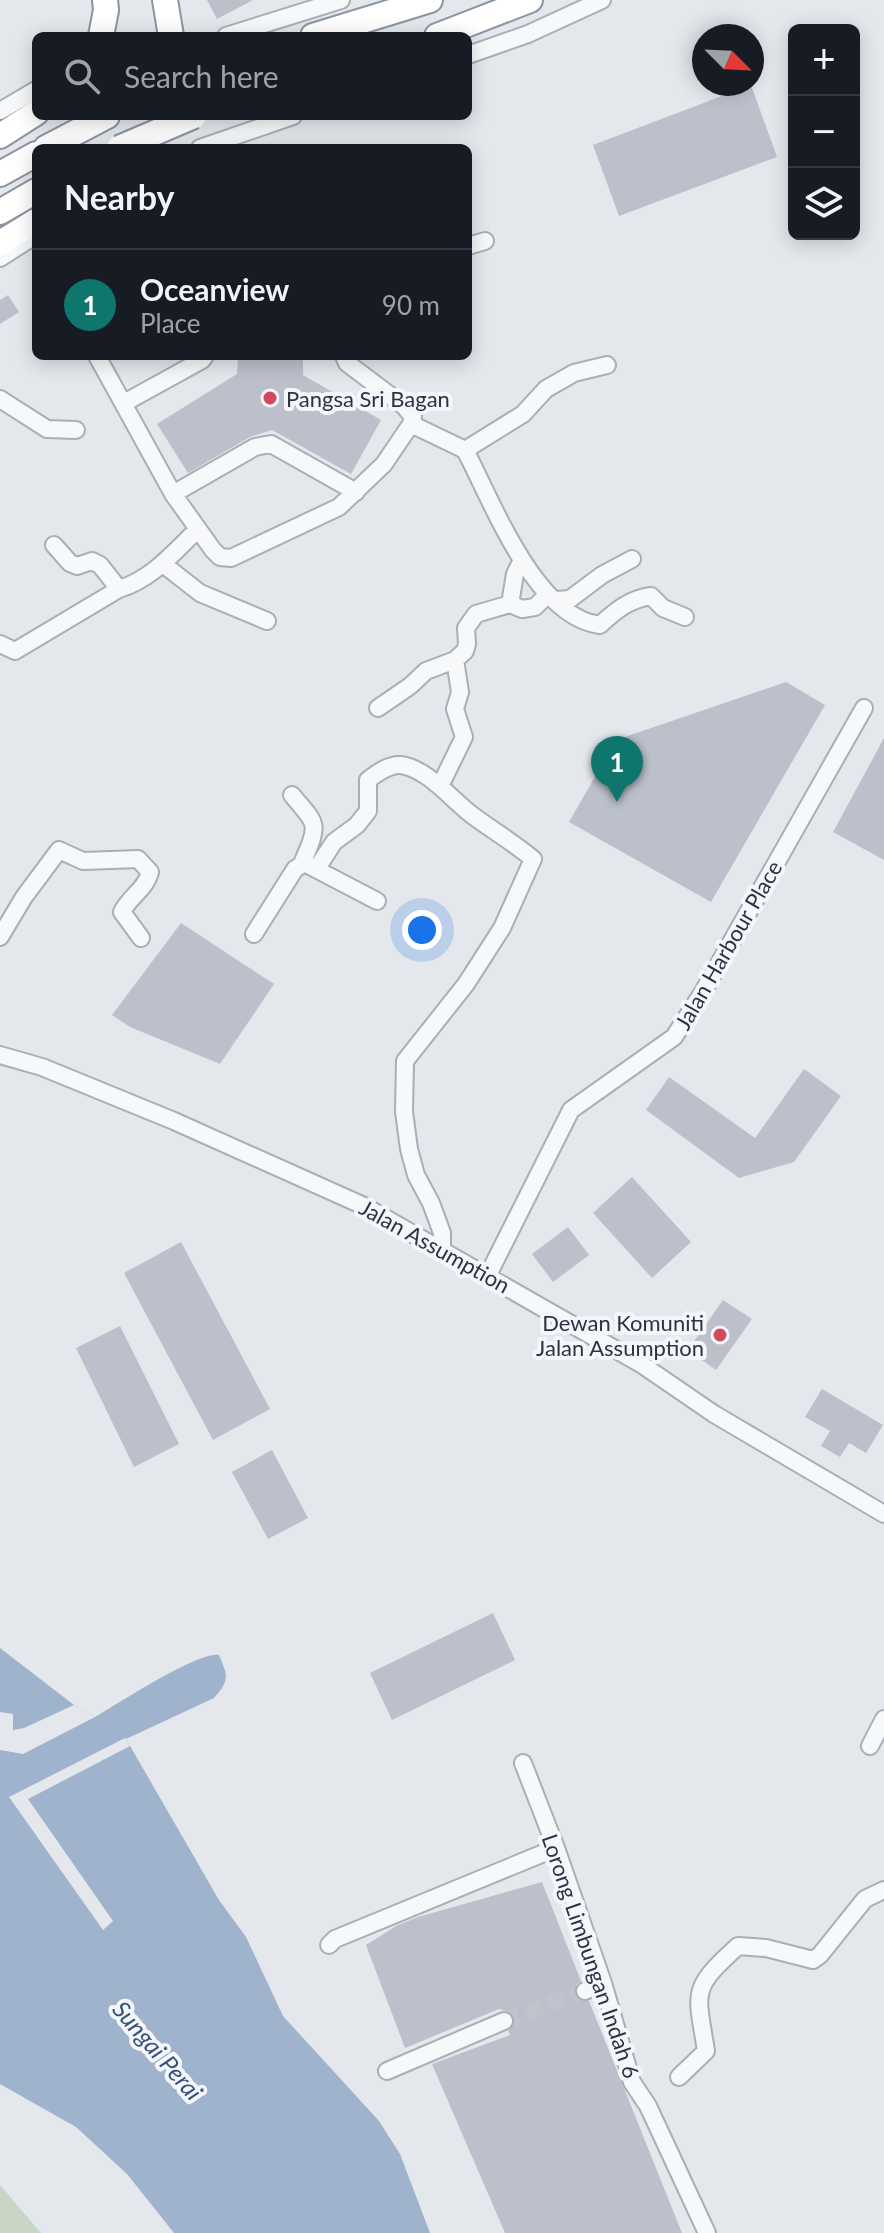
<!DOCTYPE html>
<meta charset="utf-8">
<style>
:root{--surface:#171b24;--page:#20242c;--text:#f1f3f6;--muted:#9ea1a6;--line:#363941;--accent:#0f766e}
body{margin:0;font-family:Lato,sans-serif;background:var(--page);color:var(--text)}
.controls{position:absolute;right:24px;top:24px;display:grid;overflow:hidden;border-radius:12px;box-shadow:0 4px 20px #0003}
.controls button{width:72px;height:72px;display:grid;place-items:center;padding:0;border:0;border-bottom:2px solid var(--line);background:var(--surface);color:var(--text);font:40px sans-serif}
.compass{position:absolute;left:692px;top:24px;width:72px;height:72px;border-radius:50%;background:var(--surface);box-shadow:0 4px 20px #0003;rotate:114deg}
.you{position:absolute;left:422px;top:930px;width:28px;height:28px;margin:-20px;border:6px solid #fff;border-radius:50%;background:#1a73e8;box-shadow:0 0 0 12px #1a73e833}
.badge{display:grid;place-items:center;width:52px;height:52px;border-radius:50%;background:var(--accent);color:#fff;font-size:26px;font-weight:700}
.pin{position:absolute;translate:-50% -66px;filter:drop-shadow(0 2px 4px #0008)}
.pin::after{content:'';position:absolute;top:42px;width:28px;height:24px;background:inherit;clip-path:polygon(0 0,100% 0,50% 100%)}
.list{margin:0;padding:0;list-style:none}
h2{display:flex;justify-content:space-between;align-items:center;height:104px;margin:0;padding:0 32px;font-size:34px}
h2 small{font-size:26px;font-weight:400;color:var(--muted)}
.list li{display:grid;grid-template-columns:52px 1fr auto;gap:24px;align-items:center;box-sizing:border-box;height:112px;padding:0 32px;border-top:2px solid var(--line)}
.list b{display:block;font-size:30px;white-space:nowrap}
.list p{margin:0;font-size:26px;white-space:nowrap;color:var(--muted)}
.list em{font-size:26px;font-style:normal;color:var(--muted)}
.icon{flex:none;width:44px;height:44px;fill:none;stroke:currentColor;stroke-width:2;stroke-linecap:round;stroke-linejoin:round}
.map{position:relative;flex:none;width:884px;height:2233px;overflow:hidden}
.search{position:absolute;background:var(--surface);box-shadow:0 4px 20px #0003;left:32px;top:32px;width:440px;height:88px;display:flex;align-items:center;gap:20px;box-sizing:border-box;padding:0 28px;border-radius:12px;color:var(--muted);font-size:30px}
.panel{position:absolute;background:var(--surface);box-shadow:0 4px 20px #0003;left:32px;top:144px;width:440px;height:216px;border-radius:12px}
.map>svg:first-child{display:block}
.green{fill:#c9d6c5}
.water{fill:#9fb4cc}
.pier{fill:#e4e7ec}
.building{fill:#bbc0ca}
.lines{fill:none;stroke-linecap:round;stroke-linejoin:round}
.minor-tunnel{stroke:#bfc3cb;stroke-width:16;stroke-dasharray:16 8;stroke-linecap:butt}
.minor-casing{stroke:#a9aeb7;stroke-width:20}
.highway-casing{stroke:#8b94a3;stroke-width:28}
.minor{stroke:#f7f8fa;stroke-width:16}
.highway{stroke:#fff;stroke-width:24}
.highway-bridge-casing{stroke:#8b94a3;stroke-width:28;stroke-linecap:butt}
.highway-bridge{stroke:#fff;stroke-width:24}
.poi-dot{fill:#d1495b;stroke:#f4f6f9;stroke-width:3}
.labels{text-anchor:middle;dominant-baseline:central;stroke-width:8;stroke-linejoin:round;paint-order:stroke}
.poi-label{font-size:22px;fill:#2b3445;stroke:#f4f6f9;text-anchor:start}
.street-label{font-size:22px;fill:#2b3445;stroke:#f4f6f9}
.water-label{font-size:24px;font-style:italic;fill:#34527a;stroke:#f4f6f9}
</style>
<div class="map">
<svg width="884" height="2233" viewBox="0 0 884 2233">
<rect width="100%" height="100%" fill="#e4e7ec"/>
<path class="green" d="M 0,2185 L 41,2233 L 0,2233 Z"/>
<path class="water" d="M 0,1648 L 74,1705 L 95,1717 C 118,1704 198,1651 219,1655 C 228,1676 230,1680 214,1698 L 126,1739 L 219,1900 L 246,1937 L 283,2016 L 379,2121 L 400,2154 L 430,2233 L 174,2233 L 127,2174 L 76,2127 L 0,2084 Z"/>
<path class="pier" d="M 74,1705 L 95,1717 L 23,1754 L 0,1750 L 0,1712 L 13,1714 L 13,1730 L 24,1728 Z
M 125,1738 L 130,1746 L 28,1799 L 113,1921 L 103,1930 L 9,1797 Z"/>
<path class="building" d="M 207,0 L 253,0 L 217,19 Z
M 751,85 L 777,157 L 619,216 L 593,145 Z
M 8,295 L 19,312 L 0,324 L 0,300 Z
M 238,356 L 303,356 L 303,375 L 381,420 L 351,474 L 272,430 L 250,437 L 188,473 L 157,424 L 237,374 Z
M 786,682 L 825,705 L 711,902 L 569,822 L 616,740 Z
M 884,738 L 884,860 L 833,832 Z
M 181,923 L 274,984 L 220,1064 L 130,1027 L 112,1015 Z
M 804,1069 L 841,1096 L 794,1162 L 739,1178 L 646,1110 L 669,1077 L 755,1138 Z
M 632,1177 L 691,1242 L 652,1278 L 593,1213 Z
M 568,1227 L 589,1255 L 553,1282 L 532,1254 Z
M 181,1242 L 270,1409 L 213,1440 L 124,1273 Z
M 723,1300 L 752,1319 L 716,1370 L 688,1350 Z
M 120,1326 L 179,1444 L 134,1467 L 76,1348 Z
M 822,1389 L 883,1425 L 866,1453 L 849,1443 L 840,1457 L 821,1446 L 830,1431 L 805,1417 Z
M 272,1450 L 308,1518 L 268,1539 L 232,1472 Z
M 493,1613 L 515,1660 L 392,1720 L 370,1673 Z
M 542,1882 L 581,1981 L 576,1985 L 575,1995 L 579,2000 L 589,2001 L 682,2233 L 505,2233 L 432,2064 L 510,2035 L 508,2031 L 515,2023 L 514,2016 L 510,2012 L 499,2009 L 405,2048 L 366,1945 L 398,1925 L 418,1917 Z"/>
<g class="lines">
<path class="minor-tunnel" d="M 504,2021 L 585,1991"/>
<defs>
<path id="minor" d="M 226,36 L 341,0
M 468,55 L 528,34 L 602,0
M 0,111 L 36,90
M 200,148 L 293,116
M 468,246 L 485,241
M 0,258 L 36,235
M 97,356 L 173,494 L 213,550 L 220,557 L 231,558 L 339,507 L 384,464 L 411,424 L 413,417 L 404,406 L 347,363 L 344,356
M 0,399 L 47,429 L 76,430
M 124,403 L 202,360 L 205,356
M 411,424 L 465,450 L 523,414 L 546,389 L 574,373 L 607,365
M 465,450 C 493,503 535,617 600,625 C 616,610 630,599 651,596 L 663,608 L 685,617
M 173,494 L 255,447 L 271,444 L 356,492
M 54,545 L 70,563 L 77,566 L 92,561 L 100,565 L 119,589
M 163,564 L 200,593 L 267,621
M 556,600 L 570,599 L 602,575 L 632,559
M 510,604 L 515,574 L 522,560
M 0,644 L 15,651 L 119,589 C 152,579 173,553 197,530
M 378,708 L 410,686 L 426,671 L 455,660 L 465,651 L 467,644 L 466,628 L 476,614 L 510,604 L 522,609 L 535,607 L 547,595
M 440,786 L 464,737 L 455,709 L 460,692 L 455,660
M 308,865 L 377,901
M 317,868 L 334,842 L 357,825 L 368,811 L 368,780 C 377,773 389,764 401,765 C 428,769 452,800 472,815 C 492,830 514,843 533,859 L 502,928 L 466,984 L 405,1061 L 404,1112 L 409,1149 L 416,1175 L 431,1203 L 442,1233 L 442,1249
M 254,934 L 295,869 C 303,865 303,861 306,854 C 321,821 313,821 292,795
M 0,937 L 24,897 L 59,850 L 83,861 L 138,859 L 150,872 C 146,889 129,897 122,912 L 141,938
M 0,1055 L 42,1067 L 174,1121 L 364,1206 L 641,1364 L 714,1414 L 884,1514
M 488,1275 L 571,1110 L 674,1037 L 703,992 L 864,708
M 870,1746 L 884,1719
M 523,1763 L 556,1848 L 603,1983 L 632,2082 L 648,2106 L 707,2233
M 329,1945 L 335,1939 L 556,1848
M 585,1991 L 603,1983
M 387,2071 L 504,2021
M 679,2077 L 706,2051 C 697,1992 689,1990 738,1946 L 766,1948 L 813,1960 L 820,1955 L 865,1899 L 884,1890"/>
<path id="highway" d="M 165,0 L 171,36
M 101,36 L 106,10 L 105,0
M 313,36 L 430,0
M 437,36 L 530,0
M 0,136 L 36,113
M 46,148 L 107,116
M 0,174 L 36,154
M 0,212 L 36,191
M 0,243 L 36,221"/>
</defs>
<use href="#minor" class="minor-casing"/>
<use href="#highway" class="highway-casing"/>
<use href="#minor" class="minor"/>
<use href="#highway" class="highway"/>
<defs>
<path id="highway-bridge" d="M 119,148 L 194,116"/>
</defs>
<use href="#highway-bridge" class="highway-bridge-casing"/>
<use href="#highway-bridge" class="highway-bridge"/>
</g>
<g class="poi-dot">
<circle cx="270" cy="398" r="8"/>
<circle cx="720" cy="1335" r="8"/>
</g>
<g class="labels">
<g class="poi-label">
<text x="286" y="398">Pangsa Sri Bagan</text>
<text x="704" y="1322" text-anchor="end">Dewan Komuniti<tspan x="704" dy="25">Jalan Assumption</tspan></text>
</g>
<g class="street-label">
<text transform="translate(728 945) rotate(-60)">Jalan Harbour Place</text>
<text transform="translate(435 1246) rotate(29)">Jalan Assumption</text>
<text transform="translate(591 1956) rotate(71)">Lorong Limbungan Indah 6</text>
</g>
<g class="water-label">
<text transform="translate(158 2050) rotate(49)">Sungai Perai</text>
</g>
</g>
</svg>
<div class="controls">
<button>+</button>
<button>−</button>
<button><svg class="icon" aria-label="layers" viewBox="0 0 24 24"><path d="M12 4l9 5-9 5-9-5zM3 14l9 5 9-5"/></svg></button>
</div>
<svg class="compass" viewBox="-18 -18 36 36"><path d="M0-13l5 13h-10z" fill="#e53935"/><path d="M0 13l5-13h-10z" fill="#9ea1a6"/></svg>
<div class="you"></div>
<div class="pin badge" style="left:617px;top:802px">1</div>
<div class="search"><svg class="icon" aria-label="search" viewBox="0 0 24 24"><circle cx="10" cy="10" r="6"/><path d="M15 15l6 6"/></svg>Search here</div>
<section class="panel">
<h2>Nearby<small></small></h2>
<ul class="list">
<li><span class="badge">1</span><div><b>Oceanview</b><p>Place</p></div><em>90 m</em></li>
</ul>
</section>
</div>
